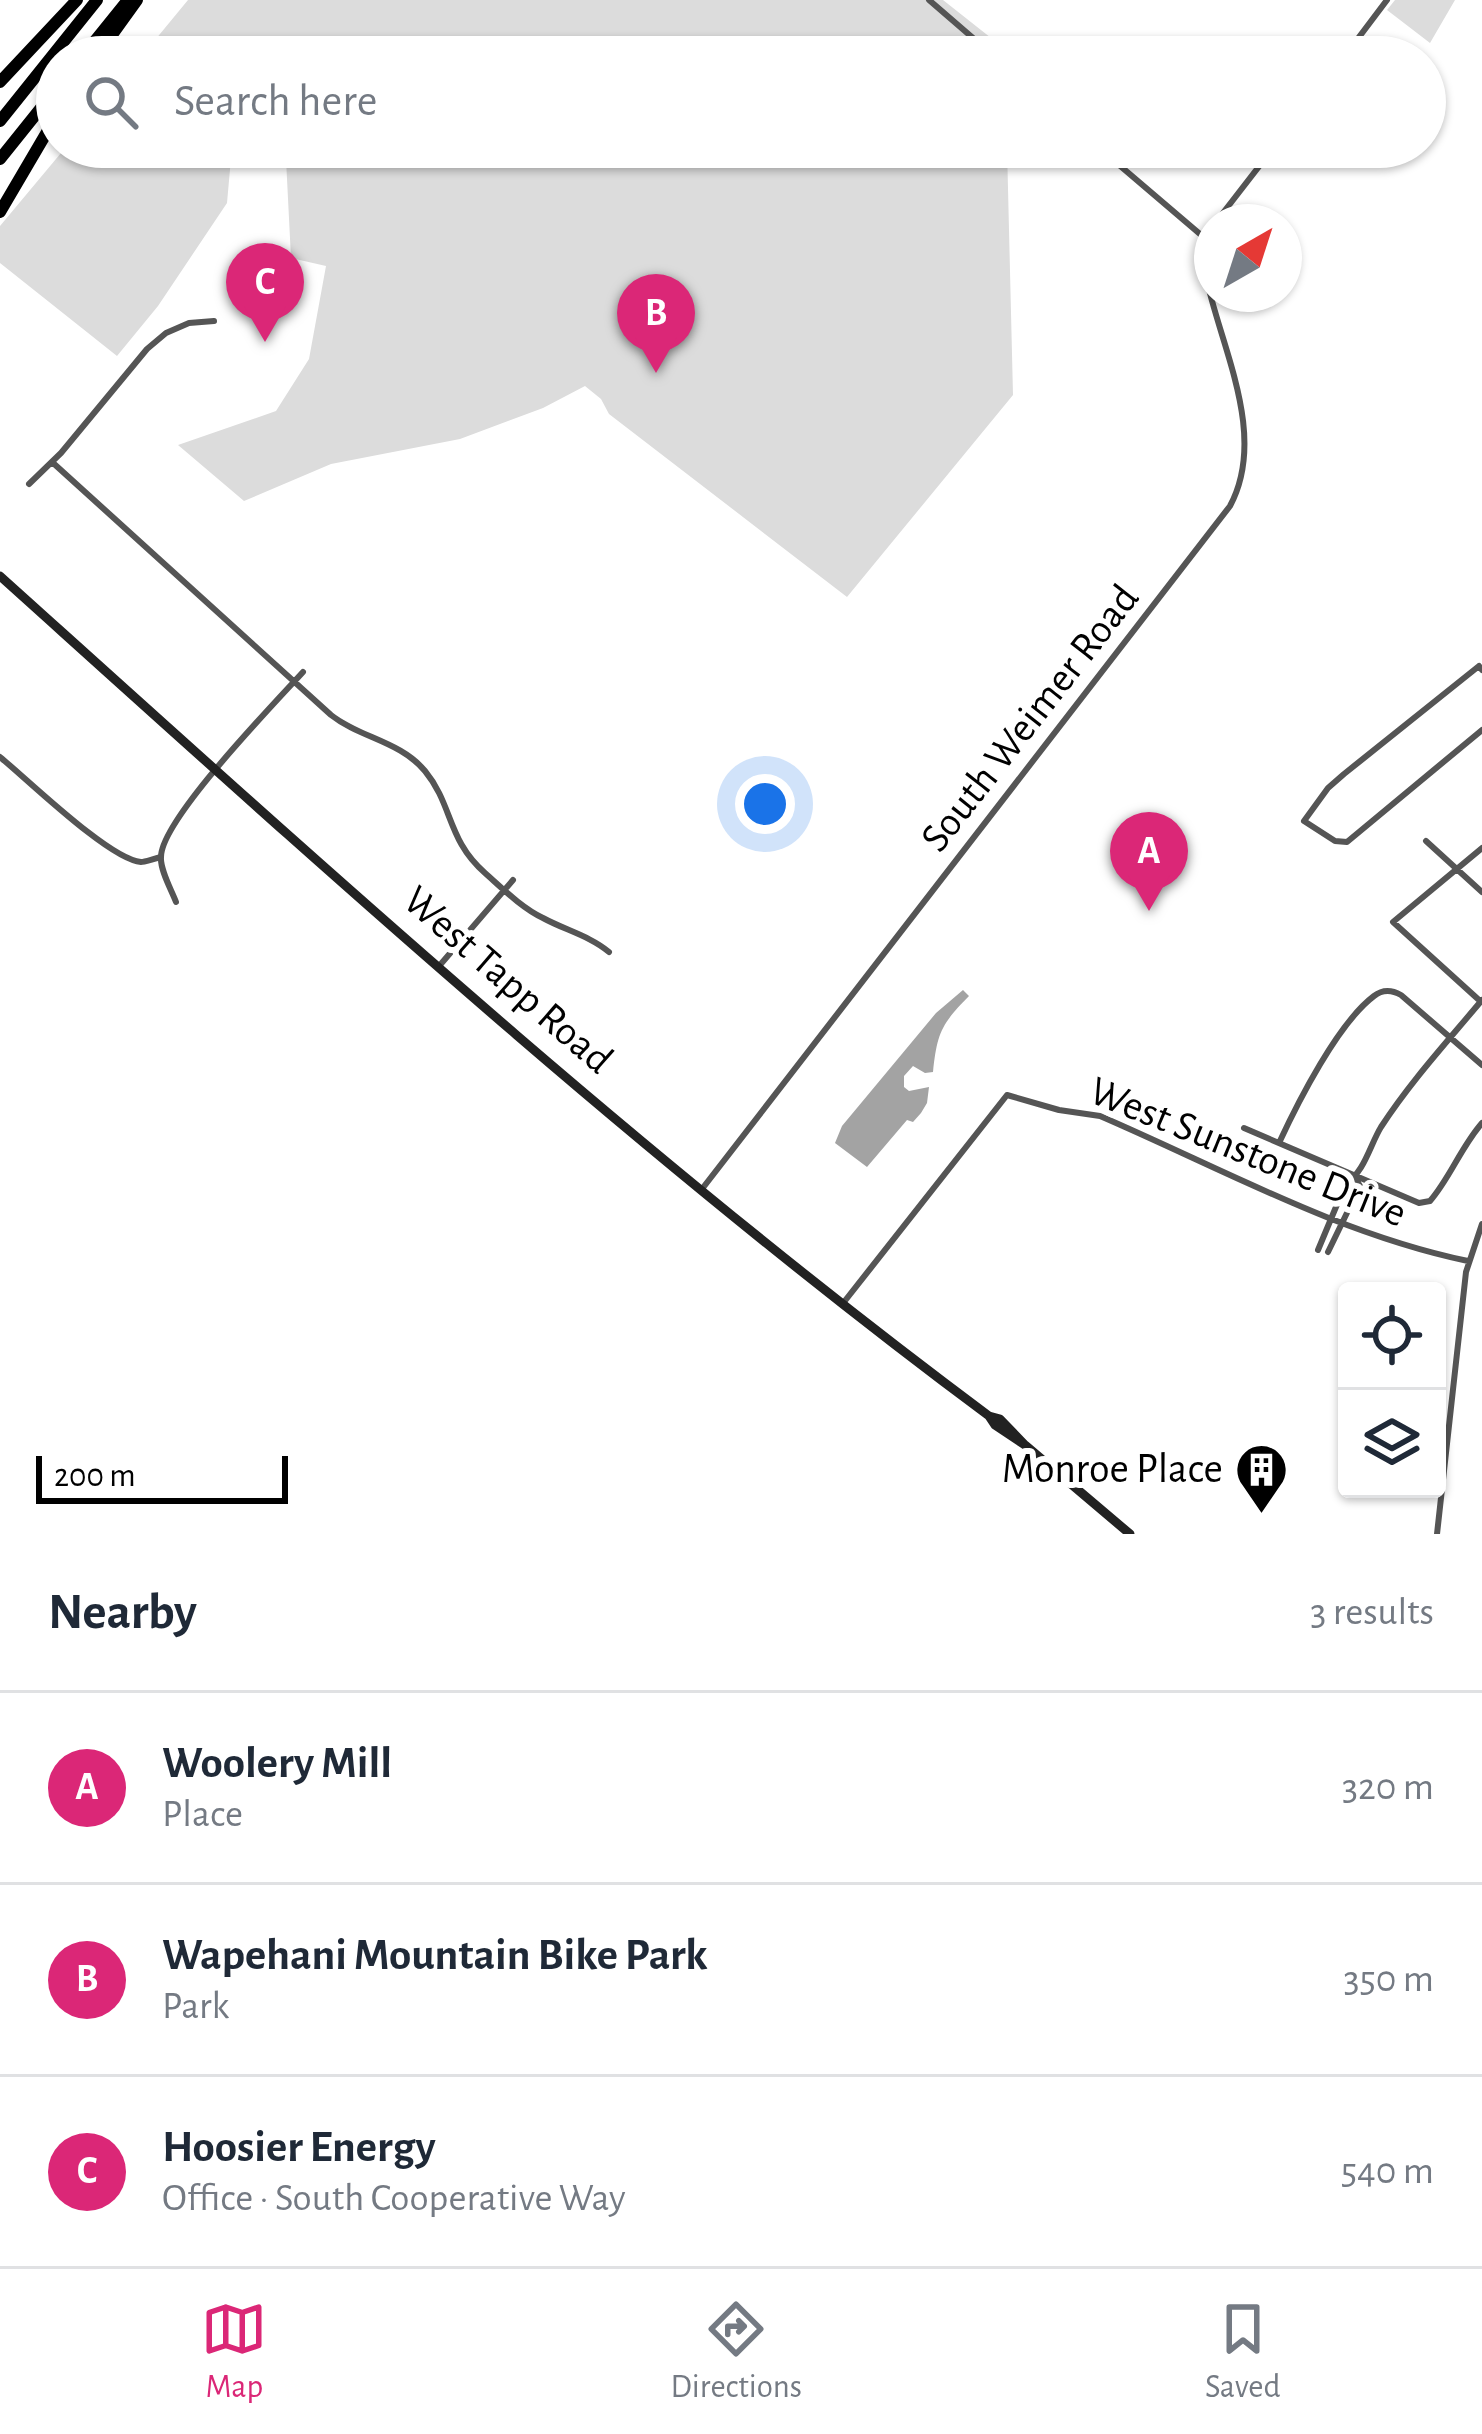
<!DOCTYPE html>
<meta charset="utf-8">
<style>
:root{--surface:#fff;--page:#f6f6f7;--text:#1f2937;--muted:#747a83;--line:#e0e1e3;--accent:#db2777}
body{margin:0;font-family:"Alegreya Sans",sans-serif;background:var(--page);color:var(--text)}
.controls{position:absolute;right:36px;bottom:36px;display:grid;overflow:hidden;border-radius:12px;box-shadow:0 3px 9px #0004}
.controls button{width:108px;height:108px;display:grid;place-items:center;padding:0;border:0;border-bottom:3px solid var(--line);background:var(--surface);color:var(--text);font:60px sans-serif}
.compass{position:absolute;left:1194px;top:204px;width:108px;height:108px;border-radius:50%;background:var(--surface);box-shadow:0 3px 9px #0004;rotate:39deg}
.scale{position:absolute;left:36px;bottom:30px;width:252px;box-sizing:border-box;padding-left:12px;border:6px solid #000;border-top:0;font-size:33px;line-height:42px;white-space:nowrap;color:#000;-webkit-text-stroke:9px #fff;paint-order:stroke}
.you{position:absolute;left:765px;top:804px;width:42px;height:42px;margin:-30px;border:9px solid #fff;border-radius:50%;background:#1a73e8;box-shadow:0 0 0 18px #1a73e833}
.badge{display:grid;place-items:center;width:78px;height:78px;border-radius:50%;background:var(--accent);color:#fff;font-size:39px;font-weight:700}
.pin{position:absolute;translate:-50% -99px;filter:drop-shadow(0 3px 6px #0008)}
.pin::after{content:'';position:absolute;top:63px;width:42px;height:36px;background:inherit;clip-path:polygon(0 0,100% 0,50% 100%)}
.list{margin:0;padding:0;list-style:none}
h2{display:flex;justify-content:space-between;align-items:center;height:156px;margin:0;padding:0 48px;font-size:51px}
h2 small{font-size:39px;font-weight:400;color:var(--muted)}
.list li{display:grid;grid-template-columns:78px 1fr auto;gap:36px;align-items:center;box-sizing:border-box;height:192px;padding:0 48px;border-top:3px solid var(--line)}
.list b{display:block;font-size:45px;white-space:nowrap}
.list p{margin:0;font-size:39px;white-space:nowrap;color:var(--muted)}
.list em{font-size:39px;font-style:normal;color:var(--muted)}
.icon{flex:none;width:66px;height:66px;fill:none;stroke:currentColor;stroke-width:2;stroke-linecap:round;stroke-linejoin:round}
.map{position:relative;flex:none;width:1482px;height:1534px;overflow:hidden}
.search{position:absolute;background:var(--surface);box-shadow:0 3px 9px #0004;left:36px;right:36px;top:36px;height:132px;display:flex;align-items:center;gap:30px;box-sizing:border-box;padding:0 42px;border-radius:66px;color:var(--muted);font-size:45px}
.sheet{height:732px;background:var(--surface)}
nav{display:flex;justify-content:space-around;align-items:center;box-sizing:border-box;height:168px;border-top:3px solid var(--line);background:var(--surface);font-size:33px;color:var(--muted)}
nav a{display:grid;justify-items:center;gap:6px}
nav .on{color:var(--accent)}
.map>svg:first-child{display:block}
.green{fill:#dcdcdc}
.water{fill:#a3a3a3}
.lines{fill:none;stroke-linecap:round;stroke-linejoin:round}
.minor{stroke:#555;stroke-width:6}
.secondary{stroke:#222;stroke-width:9}
.motorway{stroke:#000;stroke-width:12}
.labels{text-anchor:middle;dominant-baseline:central;stroke-width:12;stroke-linejoin:round;paint-order:stroke}
.street-label{font-size:42px;fill:#000;stroke:#fff}
.poi-label{font-size:42px;fill:#000;stroke:#fff;text-anchor:end}
</style>
<div class="map">
<svg width="1482" height="1534" viewBox="0 0 1482 1534">
<rect width="100%" height="100%" fill="#fff"/>
<path class="green" d="M 188,0 L 943,0 L 1005,49 L 1005,57 L 141,57 Z
M 1395,0 L 1455,0 L 1430,43 L 1387,10 Z
M 66,147 L 232,147 L 227,203 L 158,306 L 117,356 L 0,263 L 0,226 Z
M 274,147 L 1007,147 L 1013,395 L 847,597 L 609,414 L 601,399 L 585,386 L 543,408 L 460,439 L 331,464 L 244,501 L 178,445 L 276,411 L 309,359 L 326,266 L 291,258 L 286,159 Z"/>
<path class="water" d="M 963,990 L 969,996 C 941,1024 937,1034 933,1072 L 925,1073 L 913,1066 L 904,1076 L 904,1087 L 909,1091 L 929,1087 L 927,1103 L 921,1113 L 913,1122 L 907,1120 L 867,1167 L 835,1143 L 842,1126 L 936,1013 Z"/>
<g class="lines">
<path class="minor" d="M 929,0 L 995,57
M 1344,57 L 1387,0
M 1098,147 L 1207,240
M 1216,222 L 1274,147
M 52,462 L 331,715 C 360,738 400,741 425,771 C 453,805 447,840 485,873 C 503,889 522,908 543,918 C 565,930 590,936 609,952
M 29,484 L 61,453 L 147,349 L 166,333 L 189,323 L 214,321
M 1482,670 L 1479,666 L 1344,774 L 1328,788 L 1304,821 L 1335,841 L 1347,842 L 1482,730
M 0,757 C 27,779 110,860 141,862 C 144,862 158,858 160,857
M 1426,841 L 1482,892
M 176,902 C 171,889 160,870 161,857 C 161,820 274,704 303,672
M 440,965 L 513,880
M 1479,1000 L 1393,922 L 1482,848
M 1244,1128 L 1419,1203 L 1430,1201 C 1450,1178 1461,1147 1482,1123
M 1279,1143 C 1298,1102 1338,1023 1374,996 C 1383,989 1392,990 1401,995 L 1482,1065
M 702,1189 L 1230,506 C 1268,435 1221,348 1206,277 L 1205,250 L 1212,230
M 1318,1250 L 1346,1183 C 1364,1173 1370,1145 1381,1127 C 1411,1081 1447,1042 1482,1000
M 1328,1252 L 1360,1186 L 1357,1181
M 844,1302 L 1007,1095 L 1059,1110 L 1100,1116 C 1221,1168 1338,1234 1468,1261
M 1437,1534 L 1466,1272 L 1482,1224"/>
<path class="secondary" d="M 0,576 C 321,865 642,1158 989,1416 L 1000,1419 L 1025,1445
M 989,1416 L 995,1425 L 1025,1445 L 1130,1534"/>
<path class="motorway" d="M 82,57 L 128,0
M 96,57 L 137,0
M 0,82 L 77,0
M 0,121 L 97,0
M 0,159 L 57,88
M 0,212 L 57,115"/>
</g>
<defs>
<symbol id="building-pin" viewBox="-11 -11 22 30"><path d="M0 17L-7.5 6A9.5 9.5 0 1 1 7.5 6Z" fill="#000" stroke="#fff"/><path d="M-4-6H4V6H1V3H-1V6H-4ZM-2.5-4.3h1.7v1.8h-1.7ZM.8-4.3h1.7v1.8H.8ZM-2.5-1h1.7V.8h-1.7ZM.8-1h1.7V.8H.8Z" fill="#fff"/></symbol>
</defs>
<g fill-rule="evenodd">
<use href="#building-pin" x="1232" y="1440" width="59" height="81"/>
</g>
<g class="labels">
<g class="street-label">
<text transform="translate(1030 718) rotate(-52)">South Weimer Road</text>
<text transform="translate(508 980) rotate(41)">West Tapp Road</text>
<text transform="translate(1248 1152) rotate(22)">West Sunstone Drive</text>
</g>
<g class="poi-label">
<text x="1223" y="1469">Monroe Place</text>
</g>
</g>
</svg>
<div class="controls">
<button><svg class="icon" aria-label="locate" viewBox="0 0 24 24"><circle cx="12" cy="12" r="6"/><path d="M12 2v4M12 18v4M2 12h4M18 12h4"/></svg></button>
<button><svg class="icon" aria-label="layers" viewBox="0 0 24 24"><path d="M12 4l9 5-9 5-9-5zM3 14l9 5 9-5"/></svg></button>
</div>
<svg class="compass" viewBox="-18 -18 36 36"><path d="M0-13l5 13h-10z" fill="#e53935"/><path d="M0 13l5-13h-10z" fill="#747a83"/></svg>
<div class="scale">200 m</div>
<div class="you"></div>
<div class="pin badge" style="left:1149px;top:911px">A</div>
<div class="pin badge" style="left:656px;top:373px">B</div>
<div class="pin badge" style="left:265px;top:342px">C</div>
<div class="search"><svg class="icon" aria-label="search" viewBox="0 0 24 24"><circle cx="10" cy="10" r="6"/><path d="M15 15l6 6"/></svg>Search here</div>
</div>
<section class="sheet">
<h2>Nearby<small>3 results</small></h2>
<ul class="list">
<li><span class="badge">A</span><div><b>Woolery Mill</b><p>Place</p></div><em>320 m</em></li>
<li><span class="badge">B</span><div><b>Wapehani Mountain Bike Park</b><p>Park</p></div><em>350 m</em></li>
<li><span class="badge">C</span><div><b>Hoosier Energy</b><p>Office · South Cooperative Way</p></div><em>540 m</em></li>
</ul>
</section>
<nav>
<a class="on"><svg class="icon" aria-label="map" viewBox="0 0 24 24"><path d="M3 6l6-2 6 2 6-2v14l-6 2-6-2-6 2zM9 4v14M15 6v14"/></svg>Map</a>
<a><svg class="icon" aria-label="directions" viewBox="0 0 24 24"><path d="M12 3l9 9-9 9-9-9zM9 14v-3h6M13 9l2 2-2 2"/></svg>Directions</a>
<a><svg class="icon" aria-label="saved" viewBox="0 0 24 24"><path d="M7 4h10v16l-5-4-5 4z"/></svg>Saved</a>
</nav>
